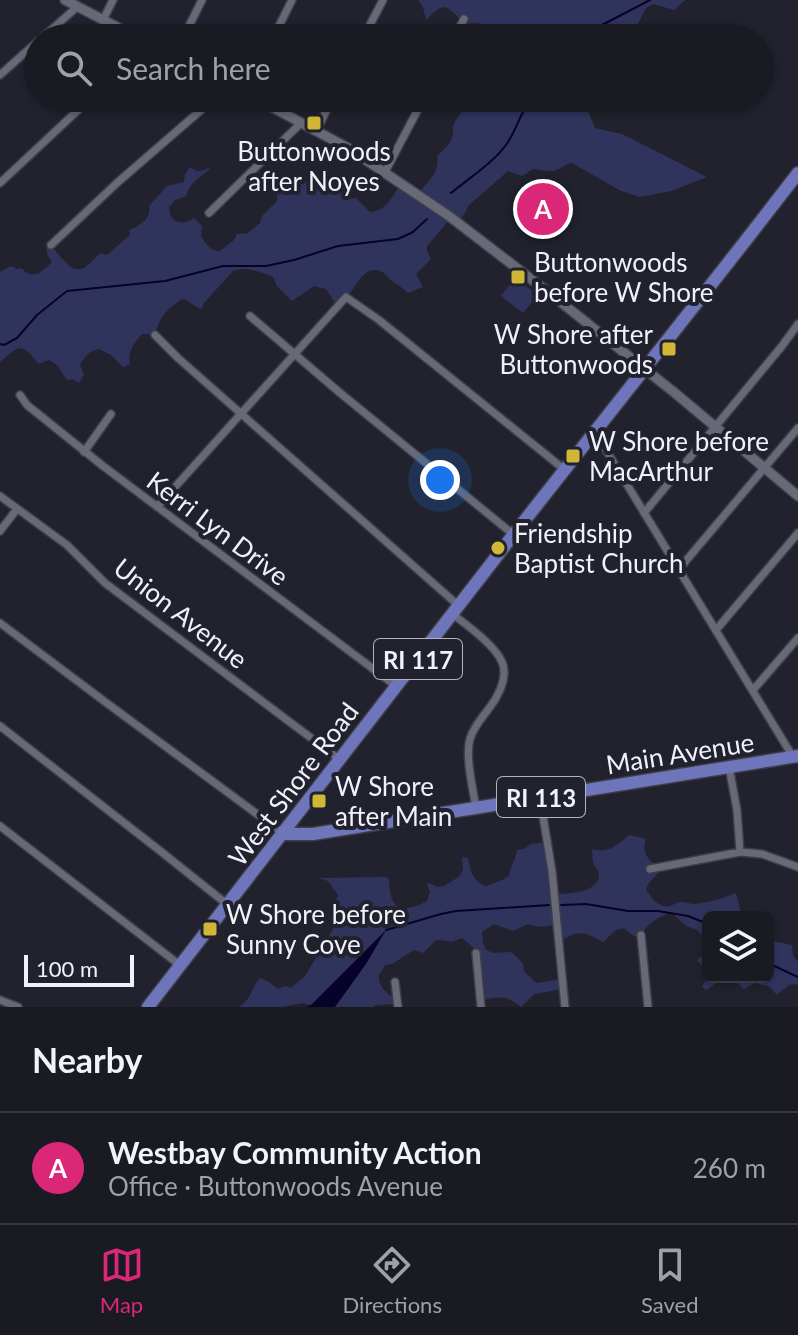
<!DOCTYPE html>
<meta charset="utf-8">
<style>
:root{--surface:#191a22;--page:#22232a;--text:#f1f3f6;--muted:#9fa1a5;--line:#373840;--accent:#db2777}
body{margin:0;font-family:Lato,sans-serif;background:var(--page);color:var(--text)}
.controls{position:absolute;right:24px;bottom:24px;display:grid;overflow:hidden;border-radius:12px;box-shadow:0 2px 6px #0004}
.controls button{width:72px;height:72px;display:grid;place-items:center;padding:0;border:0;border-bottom:2px solid var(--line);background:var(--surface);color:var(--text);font:40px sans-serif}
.scale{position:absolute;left:24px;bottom:20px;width:110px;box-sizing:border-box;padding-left:8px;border:4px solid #f0f1f9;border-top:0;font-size:22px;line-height:28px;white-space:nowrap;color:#f0f1f9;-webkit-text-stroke:6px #21222e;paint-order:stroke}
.you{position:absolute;left:440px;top:480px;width:28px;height:28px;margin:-20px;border:6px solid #fff;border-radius:50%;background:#1a73e8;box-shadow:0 0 0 12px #1a73e833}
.badge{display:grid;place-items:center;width:52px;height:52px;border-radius:50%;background:var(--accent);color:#fff;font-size:26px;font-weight:700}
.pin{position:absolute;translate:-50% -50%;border:4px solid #fff;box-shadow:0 2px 8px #0006}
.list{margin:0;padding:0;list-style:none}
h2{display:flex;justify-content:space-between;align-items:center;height:104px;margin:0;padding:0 32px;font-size:34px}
h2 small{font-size:26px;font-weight:400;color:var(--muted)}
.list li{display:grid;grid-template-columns:52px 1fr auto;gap:24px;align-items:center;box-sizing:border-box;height:112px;padding:0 32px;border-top:2px solid var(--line)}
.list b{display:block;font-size:30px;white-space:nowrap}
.list p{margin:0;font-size:26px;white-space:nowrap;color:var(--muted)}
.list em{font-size:26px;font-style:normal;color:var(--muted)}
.icon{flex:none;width:44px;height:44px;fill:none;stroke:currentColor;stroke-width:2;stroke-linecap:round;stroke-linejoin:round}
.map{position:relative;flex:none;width:798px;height:1007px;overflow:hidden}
.search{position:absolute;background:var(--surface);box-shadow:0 2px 6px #0004;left:24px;right:24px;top:24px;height:88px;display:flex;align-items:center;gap:20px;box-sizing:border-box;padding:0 28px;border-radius:44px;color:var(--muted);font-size:30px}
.sheet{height:216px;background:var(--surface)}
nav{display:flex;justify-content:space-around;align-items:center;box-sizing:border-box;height:112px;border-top:2px solid var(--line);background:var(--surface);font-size:22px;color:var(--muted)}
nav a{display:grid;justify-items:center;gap:4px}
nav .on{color:var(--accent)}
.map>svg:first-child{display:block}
.green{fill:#30345d}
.water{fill:#06022a}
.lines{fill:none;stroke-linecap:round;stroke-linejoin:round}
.stream{stroke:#06022a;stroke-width:2}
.minor-casing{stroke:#3d3e48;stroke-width:10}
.tertiary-casing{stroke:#3d3e48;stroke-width:12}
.primary-casing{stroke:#3d3e48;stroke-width:15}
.minor{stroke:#676977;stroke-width:7}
.tertiary{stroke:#676977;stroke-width:9}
.primary{stroke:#6f75bb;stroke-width:12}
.poi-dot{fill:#d1b736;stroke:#21222e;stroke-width:3}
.labels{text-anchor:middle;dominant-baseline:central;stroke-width:8;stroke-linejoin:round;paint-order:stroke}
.shield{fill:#21222e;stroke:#b2b3bc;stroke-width:2}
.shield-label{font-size:24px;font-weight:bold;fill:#f0f1f9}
.poi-label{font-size:26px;fill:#f0f1f9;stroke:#21222e;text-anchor:start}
.street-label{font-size:26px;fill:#f0f1f9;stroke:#21222e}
</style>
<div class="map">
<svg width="798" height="1007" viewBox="0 0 798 1007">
<rect width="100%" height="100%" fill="#21222e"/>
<path class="green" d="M 418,0 L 685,0 L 674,10 L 653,4 L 646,8 L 631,37 L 627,38 L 499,38 C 488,23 482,22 464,24 C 447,5 445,0 426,20 L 423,7 Z
M 471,98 L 578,98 L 590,105 L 588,111 L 595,128 L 622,134 L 707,177 L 671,191 L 640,197 L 621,191 L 572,163 C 565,164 562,168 556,170 C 550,173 540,169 533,169 L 522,176 L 508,171 L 468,206 L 466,211 L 458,223 L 450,219 L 427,246 L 427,251 L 431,259 L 416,274 L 423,287 L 408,293 C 401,286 399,286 392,281 C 388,279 387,274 382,272 C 364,263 356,288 347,297 C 344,301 341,303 337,306 L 326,289 L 314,286 L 292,301 L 277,286 L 273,277 C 261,272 246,266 233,271 L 204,303 L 202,309 C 193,307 190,300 182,299 C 168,308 158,318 155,335 L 142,334 C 134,343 127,352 130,364 L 123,367 L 111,355 L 99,349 C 89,351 85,356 80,365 L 84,375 L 79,383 L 72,379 L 67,380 L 57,365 L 49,360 L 38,364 C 22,341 19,346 0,362 L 0,272 L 11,266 L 17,269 L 21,268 C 34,281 41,272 52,262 L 47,254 L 47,248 L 51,245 C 58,253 71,275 84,268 C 89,265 95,258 100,253 L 107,255 L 130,235 L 129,230 C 139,227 152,218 149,206 L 167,186 L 184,182 L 185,174 L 190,167 C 197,172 200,172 208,168 L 210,169 C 201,177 188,183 187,196 L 175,200 L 169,207 C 170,224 182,226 194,218 L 202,226 L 201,236 C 206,244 210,251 220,251 L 234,240 L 237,234 L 248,233 L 260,223 L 262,216 L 277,201 L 277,191 L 286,186 L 304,184 L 316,173 L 328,185 L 334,186 L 350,199 L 356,198 L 370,212 C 387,211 392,196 401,184 L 418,194 C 427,182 441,172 437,156 C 443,150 452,143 453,134 C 454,132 452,129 453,127 C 455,118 467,107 471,98 Z
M 515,278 L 538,295 L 523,313 L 501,296 Z
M 629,835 L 646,839 C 641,851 648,862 660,868 C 657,877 649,880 646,889 C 650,896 655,904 664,906 C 671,908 675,902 682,902 C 686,902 690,904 694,904 C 710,902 722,899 736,893 L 741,912 L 753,917 L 708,917 L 708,972 L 697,960 L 706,952 L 708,945 L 698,930 L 686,926 L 672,913 C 660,915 643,926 641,938 L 632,935 L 624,928 L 616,930 L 603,942 C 583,931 579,930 559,942 L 556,925 L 539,927 L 528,924 L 513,931 L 494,924 L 482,932 L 483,943 L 486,950 L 494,953 L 511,952 L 518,958 L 523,964 L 524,971 L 536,983 L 562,979 L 563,989 L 534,994 L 521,1007 C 505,994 498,997 479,1001 L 474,948 L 462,938 L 452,942 L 440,940 L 435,941 L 423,953 L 414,950 L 392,964 L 385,965 C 384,968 380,973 379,975 C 377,984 388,996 395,998 L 396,1004 L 376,1005 L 373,1007 L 319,1007 L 302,1003 L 282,1007 L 239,1007 C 253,997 251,988 260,978 L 269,982 L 278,989 L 285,986 L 291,988 L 305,976 L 333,929 L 332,919 L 330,915 L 338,895 L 328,881 L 319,878 L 386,877 L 389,879 C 390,910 400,915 427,901 L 430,892 L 427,885 L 429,883 L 437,887 L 444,886 L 460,876 L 463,869 L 462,857 L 468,858 C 471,871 472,881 486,886 L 502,880 L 509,876 C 511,865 516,859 517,850 L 524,849 L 531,844 L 546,842 L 555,894 C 568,894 600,893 599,874 C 598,866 595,870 593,862 C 592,858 593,853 592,849 C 608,854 617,845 629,835 Z
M 768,923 L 771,924 L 774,931 L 773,941 L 792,945 L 793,955 L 798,962 L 798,985 L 795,984 L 789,985 L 777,995 L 770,987 L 755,983 L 744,989 L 730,977 L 725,978 L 706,990 L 702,987 L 708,977 L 768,977 Z"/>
<path class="water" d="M 386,930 L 366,964 L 335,1007 L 306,1007 L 311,1005 Z"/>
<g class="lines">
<path class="stream" d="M 584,38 L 602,25 L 650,0
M 451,193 C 468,179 496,161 508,142 C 517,128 521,111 532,98
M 0,344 L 4,345 L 17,338 L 37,315 L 67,291 L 165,281 L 223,266 L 266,266 L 294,260 L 338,246 L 398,239 L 413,232 L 427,219
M 561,905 L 586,904 L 628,911 L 658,911 L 688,916 L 708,924
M 386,930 L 441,914 L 456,911 L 549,905
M 768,963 L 798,977"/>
<defs>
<path id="minor" d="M 103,20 L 113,0
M 42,38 L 77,7
M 183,38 L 202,0
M 273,38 L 292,0
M 363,38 L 383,0
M 454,38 L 464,19
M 0,75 L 38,41
M 316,131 L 333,98
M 385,172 L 424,98
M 0,183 L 91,98
M 209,213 L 301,123
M 51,245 L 118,182 L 215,98
M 250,316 L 339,392 L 514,535
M 155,335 L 178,358 L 459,606
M 20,395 L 27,405 L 103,466 L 396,686
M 595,432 L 793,757
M 84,452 L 111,414
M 0,496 L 67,545 L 105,583 L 339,759
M 157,507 L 346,297 L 379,320 L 565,470
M 644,513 L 782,346 L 798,324
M 0,531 L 17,509
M 679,569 L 798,428
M 452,614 C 466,624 495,645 502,662 C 507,673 502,688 496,698 C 488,712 474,724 470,739 C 465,757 473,789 476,808
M 0,623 L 104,701 L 284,834
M 716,630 L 798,533
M 754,689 L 798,638
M 0,726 L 159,850 L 228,905
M 729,767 L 737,810 L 740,852
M 540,798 L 552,871 L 565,1007
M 0,826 L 181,966
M 650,869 L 740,852 L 762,854 L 798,867
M 641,935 L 648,1007
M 476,953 L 481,1007
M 395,982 L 398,1007
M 0,1000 L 18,1007"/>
<path id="tertiary" d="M 65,0 L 138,38
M 255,98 L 348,148 L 449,216 L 548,292 L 675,393 L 798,496"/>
<path id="primary" d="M 284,834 L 313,834 L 798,756
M 148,1007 C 271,850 391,691 514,534 C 609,413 705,294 798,173"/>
</defs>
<use href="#minor" class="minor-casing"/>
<use href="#tertiary" class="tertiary-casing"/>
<use href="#primary" class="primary-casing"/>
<use href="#minor" class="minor"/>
<use href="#tertiary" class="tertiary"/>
<use href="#primary" class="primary"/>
</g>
<g class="poi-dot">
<rect x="306" y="115" width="16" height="16" rx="4"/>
<rect x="510" y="269" width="16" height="16" rx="4"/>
<rect x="661" y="341" width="16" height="16" rx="4"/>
<rect x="565" y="448" width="16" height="16" rx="4"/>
<circle cx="498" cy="548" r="8"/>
<rect x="311" y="793" width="16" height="16" rx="4"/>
<rect x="202" y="921" width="16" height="16" rx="4"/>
</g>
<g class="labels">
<g class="shield">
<rect x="374" y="639" width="88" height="40" rx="6"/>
<rect x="497" y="777" width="88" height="40" rx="6"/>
</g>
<g class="shield-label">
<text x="418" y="659">RI 117</text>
<text x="541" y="797">RI 113</text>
</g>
<g class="poi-label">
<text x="314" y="151" text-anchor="middle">Buttonwoods<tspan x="314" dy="30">after Noyes</tspan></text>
<text x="534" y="262">Buttonwoods<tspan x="534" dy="30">before W Shore</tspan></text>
<text x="653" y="334" text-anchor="end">W Shore after<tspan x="653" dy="30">Buttonwoods</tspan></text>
<text x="589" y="441">W Shore before<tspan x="589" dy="30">MacArthur</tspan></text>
<text x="514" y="533">Friendship<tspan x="514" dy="30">Baptist Church</tspan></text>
<text x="335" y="786">W Shore<tspan x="335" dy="30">after Main</tspan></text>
<text x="226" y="914">W Shore before<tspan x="226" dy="30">Sunny Cove</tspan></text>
</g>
<g class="street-label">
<text transform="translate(218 528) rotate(37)">Kerri Lyn Drive</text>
<text transform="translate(181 613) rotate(38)">Union Avenue</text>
<text transform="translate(680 753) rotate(-9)">Main Avenue</text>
<text transform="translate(293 784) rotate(-53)">West Shore Road</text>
</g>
</g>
</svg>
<div class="controls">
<button><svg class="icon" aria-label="layers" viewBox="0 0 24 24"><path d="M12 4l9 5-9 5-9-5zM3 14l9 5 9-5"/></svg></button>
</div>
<div class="scale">100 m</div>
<div class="you"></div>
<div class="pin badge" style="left:543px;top:209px">A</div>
<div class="search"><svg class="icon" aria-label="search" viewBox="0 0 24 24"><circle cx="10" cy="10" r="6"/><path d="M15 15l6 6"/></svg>Search here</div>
</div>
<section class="sheet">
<h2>Nearby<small></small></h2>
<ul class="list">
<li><span class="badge">A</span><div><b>Westbay Community Action</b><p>Office · Buttonwoods Avenue</p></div><em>260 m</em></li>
</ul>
</section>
<nav>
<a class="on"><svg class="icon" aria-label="map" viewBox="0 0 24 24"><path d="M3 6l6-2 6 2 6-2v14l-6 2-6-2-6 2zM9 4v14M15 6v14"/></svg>Map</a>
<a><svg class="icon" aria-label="directions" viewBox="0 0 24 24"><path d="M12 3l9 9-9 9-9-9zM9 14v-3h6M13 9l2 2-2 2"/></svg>Directions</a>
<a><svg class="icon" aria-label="saved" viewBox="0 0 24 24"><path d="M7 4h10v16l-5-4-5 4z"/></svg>Saved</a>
</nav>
